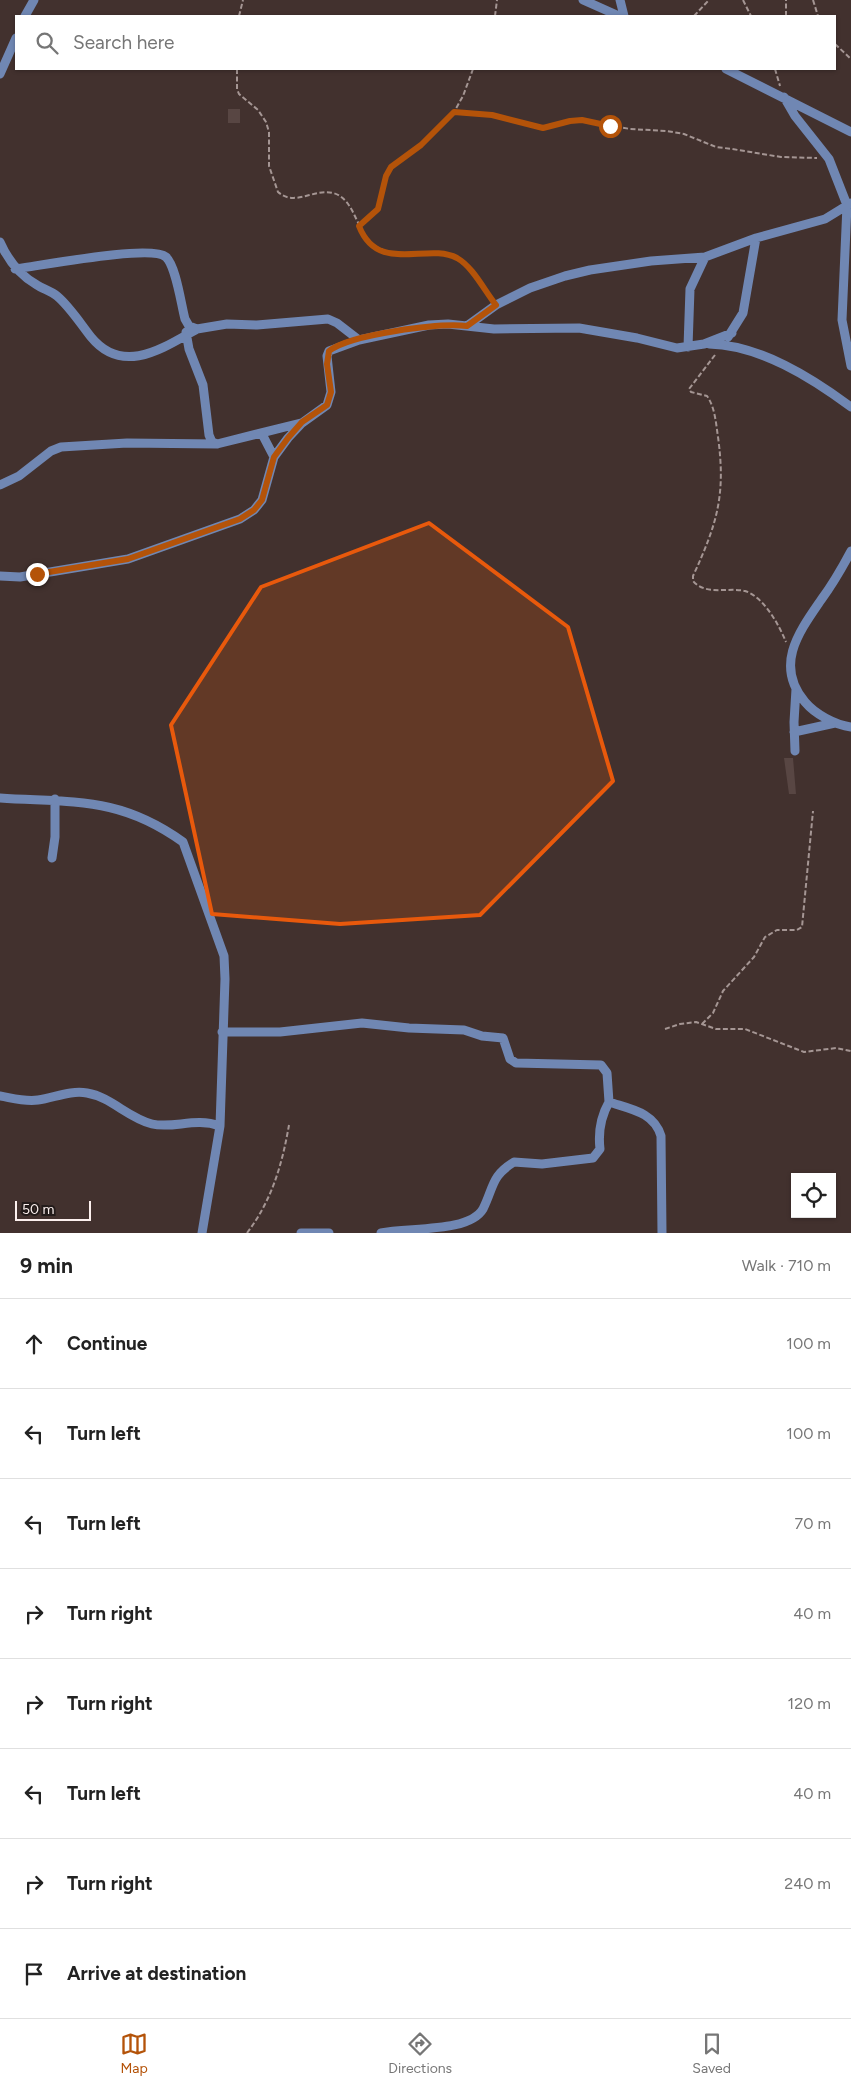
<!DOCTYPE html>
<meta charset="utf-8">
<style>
:root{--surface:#fff;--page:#f6f6f6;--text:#222;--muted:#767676;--line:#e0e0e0;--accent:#b45309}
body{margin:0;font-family:Figtree,sans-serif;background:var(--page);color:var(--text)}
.controls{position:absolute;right:15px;bottom:15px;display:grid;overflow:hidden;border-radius:0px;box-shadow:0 1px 4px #0004}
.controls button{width:45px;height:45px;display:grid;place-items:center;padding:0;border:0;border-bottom:1px solid var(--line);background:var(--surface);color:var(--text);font:25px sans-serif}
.scale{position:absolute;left:15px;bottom:12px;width:76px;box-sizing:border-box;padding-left:5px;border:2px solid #fcf0ee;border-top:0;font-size:14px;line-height:18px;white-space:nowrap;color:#fcf0ee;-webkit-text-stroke:4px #231b1a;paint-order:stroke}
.stop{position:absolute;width:15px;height:15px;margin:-11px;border:4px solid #b45309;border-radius:50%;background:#fff}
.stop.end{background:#b45309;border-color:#fff;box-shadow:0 1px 5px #0008}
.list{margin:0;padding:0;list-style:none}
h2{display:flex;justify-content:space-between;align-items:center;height:65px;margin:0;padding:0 20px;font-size:21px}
h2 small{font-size:16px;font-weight:400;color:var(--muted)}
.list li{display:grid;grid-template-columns:32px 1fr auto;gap:15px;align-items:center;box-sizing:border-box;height:90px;padding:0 20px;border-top:1px solid var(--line)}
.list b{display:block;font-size:19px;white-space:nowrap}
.list em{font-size:16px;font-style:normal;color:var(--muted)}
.icon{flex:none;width:28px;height:28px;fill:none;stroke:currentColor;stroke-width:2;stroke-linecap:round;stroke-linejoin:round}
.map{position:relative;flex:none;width:851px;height:1233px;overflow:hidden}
.search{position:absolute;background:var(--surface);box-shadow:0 1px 4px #0004;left:15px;right:15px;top:15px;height:55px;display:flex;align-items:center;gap:12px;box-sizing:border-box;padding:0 18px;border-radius:0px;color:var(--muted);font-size:19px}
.sheet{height:785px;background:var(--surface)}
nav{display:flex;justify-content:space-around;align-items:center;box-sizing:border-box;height:70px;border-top:1px solid var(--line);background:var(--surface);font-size:14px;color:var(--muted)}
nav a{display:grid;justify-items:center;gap:2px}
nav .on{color:var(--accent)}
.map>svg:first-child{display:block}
.building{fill:#584643}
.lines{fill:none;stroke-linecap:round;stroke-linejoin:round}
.path{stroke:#a59694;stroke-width:2;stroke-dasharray:5 2.5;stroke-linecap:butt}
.street{stroke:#7087b3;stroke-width:9}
.route{stroke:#b45309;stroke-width:6}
.marked{fill:#e8590c;fill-opacity:0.2;stroke:#e8590c;stroke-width:4;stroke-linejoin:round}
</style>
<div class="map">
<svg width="851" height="1233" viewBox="0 0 851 1233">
<rect width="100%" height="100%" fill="#42312e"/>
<path class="building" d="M 228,109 L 240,109 L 240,123 L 228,123 Z
M 784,758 L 793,758 L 796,794 L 789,794 Z"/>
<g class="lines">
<path class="path" d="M 743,0 L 751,16
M 813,0 L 818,16
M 239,16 L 243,0
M 495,16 L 497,0
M 694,16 L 709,0
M 786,16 L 786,0
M 835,44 L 851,59
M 237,69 L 237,89 L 239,94 L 258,110 L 266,122 L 269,132 L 269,166 L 278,192 C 295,207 314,188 333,193 C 356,199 356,234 375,246 C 408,266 436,242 462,262 C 474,271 481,286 490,298
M 775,69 L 780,86
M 454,112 L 492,115 L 543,128 L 570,121 L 582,120 L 630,129 L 667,131 L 684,134 L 716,147 L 732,149 L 781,157 L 817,158
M 360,226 L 378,209 L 386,177 L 391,167 L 421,145 L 454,112 L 463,96 L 473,69
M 715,355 L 689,389 L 691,392 L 707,396 C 715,407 716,424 718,437 C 726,495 717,524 693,576 L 693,581 C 706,596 728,587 745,591 C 764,597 779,625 786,642
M 702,1024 L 713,1013 L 723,991 L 754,957 L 765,937 L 777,930 L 797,930 L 802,927 L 813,811
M 665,1029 L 680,1024 L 696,1022 L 716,1029 L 745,1029 L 804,1052 L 836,1048 L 851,1051
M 247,1233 C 272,1200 282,1165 289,1125"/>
<path class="street" d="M 583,0 L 619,16
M 620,0 L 624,16
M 25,16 L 34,0
M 726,69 L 851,132
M 0,74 L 16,38
M 784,97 L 795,116 L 829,159 L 847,205 L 842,320 L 851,366
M 0,242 C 8,260 19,275 37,285 C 43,289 51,291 57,296 C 70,307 80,323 91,337 C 123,376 163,348 197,329
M 15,269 C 40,266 151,244 166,257 C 176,266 181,304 185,319 L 189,326 L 197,329 L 227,324 L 257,325 L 328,319 L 337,323 L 359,340
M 467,326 L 496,305 L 530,288 L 565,276 L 590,270 L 651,261 L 705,257 L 756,238 L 825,219 L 851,203
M 186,332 L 189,349 L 203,385 L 209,435 L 212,442 L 217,444
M 728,337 L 743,313 L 756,238
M 709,344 C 760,345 812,378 851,407
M 688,347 L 690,289 L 705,257
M 262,434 L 274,457
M 0,485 L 19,476 L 51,451 L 61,447 L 127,443 L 217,444 L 301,423
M 851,551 C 842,568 832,585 821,600 C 799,632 774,665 805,702 C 815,714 835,725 851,727
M 0,576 L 20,577 L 128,559 L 240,519 L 254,510 L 262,500 L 274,457 L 288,438 L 302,423 L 327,405 L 331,392 L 327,356 L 329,351 L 359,340 L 429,325 L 448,324 L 494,329 L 579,328 L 637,338 L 677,348 L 704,344 L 732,333
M 794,732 L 835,723
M 795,751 L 794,722 L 796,689
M 0,798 C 73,803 119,796 183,842 L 224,956 L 225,979 L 220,1126 L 202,1233
M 52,858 L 55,837 L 55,799
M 222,1032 L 280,1032 L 362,1023 L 409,1028 L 464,1030 L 482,1036 L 503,1038 L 510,1059 L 516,1063 L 601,1065 L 607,1073 L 609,1102 C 630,1109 654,1112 661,1136 L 662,1233
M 0,1096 C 12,1098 25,1102 38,1100 C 54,1098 70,1090 87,1093 C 111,1097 128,1118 152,1124 C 174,1129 195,1117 220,1126
M 301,1233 L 329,1233
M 381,1233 C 408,1227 469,1233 483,1209 C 494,1187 491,1176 514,1162 L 542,1164 L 593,1158 L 600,1149 C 598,1132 600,1118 609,1102"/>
</g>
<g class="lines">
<path class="route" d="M 37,574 L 128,559 L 240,519 L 254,510 L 262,500 L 274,457 L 288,438 L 302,422 L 327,405 L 331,392 L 327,364 L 329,351 C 351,334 439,323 467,326 L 496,305 C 484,290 473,267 457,258 C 427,242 378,275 359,226 L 378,209 L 386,176 L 391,167 L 421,145 L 454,112 L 492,115 L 543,128 L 570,121 L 582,120 L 610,126"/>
</g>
<path class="marked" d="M 429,523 L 568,627 L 613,781 L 480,915 L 340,924 L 212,914 L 171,725 L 261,587 Z"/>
</svg>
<div class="controls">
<button><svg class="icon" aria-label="locate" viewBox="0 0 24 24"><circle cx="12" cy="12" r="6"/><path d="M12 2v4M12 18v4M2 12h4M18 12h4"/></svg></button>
</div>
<div class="scale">50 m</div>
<div class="stop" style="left:610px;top:126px"></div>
<div class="stop end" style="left:37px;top:574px"></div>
<div class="search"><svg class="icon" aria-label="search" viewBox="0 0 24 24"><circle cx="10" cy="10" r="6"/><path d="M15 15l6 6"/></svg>Search here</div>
</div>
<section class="sheet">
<h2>9 min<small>Walk · 710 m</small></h2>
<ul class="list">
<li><svg class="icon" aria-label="ahead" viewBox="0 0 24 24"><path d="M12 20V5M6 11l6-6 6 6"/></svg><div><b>Continue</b></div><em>100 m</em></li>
<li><svg class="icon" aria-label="left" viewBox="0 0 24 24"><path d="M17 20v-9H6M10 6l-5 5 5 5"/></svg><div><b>Turn left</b></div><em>100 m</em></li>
<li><svg class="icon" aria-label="left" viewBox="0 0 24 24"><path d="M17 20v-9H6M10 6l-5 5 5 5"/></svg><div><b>Turn left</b></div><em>70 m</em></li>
<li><svg class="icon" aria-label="right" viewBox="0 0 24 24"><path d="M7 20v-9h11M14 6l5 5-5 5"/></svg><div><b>Turn right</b></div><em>40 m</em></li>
<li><svg class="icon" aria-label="right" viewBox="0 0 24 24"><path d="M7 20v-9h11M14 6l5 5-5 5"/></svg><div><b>Turn right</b></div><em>120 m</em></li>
<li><svg class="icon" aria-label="left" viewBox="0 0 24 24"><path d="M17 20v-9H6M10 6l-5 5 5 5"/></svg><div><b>Turn left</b></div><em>40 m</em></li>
<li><svg class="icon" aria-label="right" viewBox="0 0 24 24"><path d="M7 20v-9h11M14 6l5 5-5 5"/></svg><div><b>Turn right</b></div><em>240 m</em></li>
<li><svg class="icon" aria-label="arrive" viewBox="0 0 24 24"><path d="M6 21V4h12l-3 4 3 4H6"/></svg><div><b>Arrive at destination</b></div></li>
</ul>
</section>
<nav>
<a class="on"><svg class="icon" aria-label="map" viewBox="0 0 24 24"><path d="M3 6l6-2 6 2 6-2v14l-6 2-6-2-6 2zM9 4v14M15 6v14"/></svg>Map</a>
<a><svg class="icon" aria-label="directions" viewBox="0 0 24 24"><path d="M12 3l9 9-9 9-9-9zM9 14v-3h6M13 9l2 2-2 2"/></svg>Directions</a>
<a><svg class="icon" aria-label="saved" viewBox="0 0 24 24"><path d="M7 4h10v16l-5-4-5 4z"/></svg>Saved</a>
</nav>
